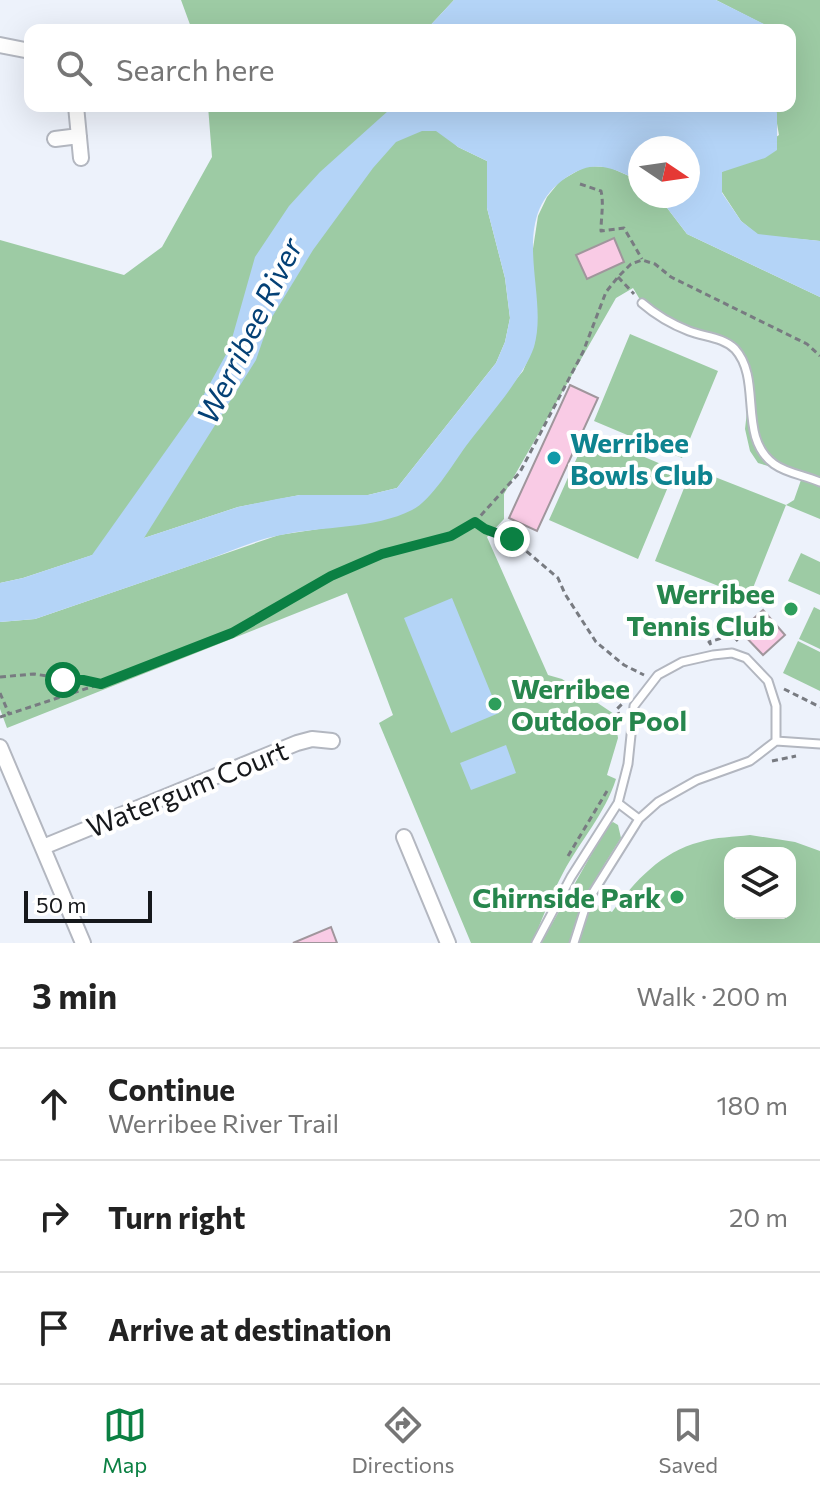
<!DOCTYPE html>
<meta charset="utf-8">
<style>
:root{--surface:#fff;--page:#f6f6f6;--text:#222;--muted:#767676;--line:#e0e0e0;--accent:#0b8043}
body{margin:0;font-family:Commissioner,sans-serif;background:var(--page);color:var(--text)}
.controls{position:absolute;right:24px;bottom:24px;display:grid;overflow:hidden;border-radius:16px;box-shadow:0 8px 32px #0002}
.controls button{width:72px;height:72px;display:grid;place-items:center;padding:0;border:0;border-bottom:2px solid var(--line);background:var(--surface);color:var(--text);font:40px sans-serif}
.compass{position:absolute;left:628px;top:136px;width:72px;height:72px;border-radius:50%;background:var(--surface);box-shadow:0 8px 32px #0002;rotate:103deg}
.scale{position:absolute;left:24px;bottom:20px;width:128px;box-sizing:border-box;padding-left:8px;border:4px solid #16181b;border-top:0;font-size:22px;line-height:28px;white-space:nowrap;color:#16181b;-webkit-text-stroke:6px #fff;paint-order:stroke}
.stop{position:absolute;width:24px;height:24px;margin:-18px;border:6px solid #0b8043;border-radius:50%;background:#fff}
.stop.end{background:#0b8043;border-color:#fff;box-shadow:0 2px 8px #0008}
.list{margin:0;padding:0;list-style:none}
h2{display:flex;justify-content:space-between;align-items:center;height:104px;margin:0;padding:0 32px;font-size:34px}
h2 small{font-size:26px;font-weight:400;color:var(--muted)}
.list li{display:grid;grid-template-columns:52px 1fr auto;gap:24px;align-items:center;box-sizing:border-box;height:112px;padding:0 32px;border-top:2px solid var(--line)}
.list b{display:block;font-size:30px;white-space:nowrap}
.list p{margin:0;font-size:26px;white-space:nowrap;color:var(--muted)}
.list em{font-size:26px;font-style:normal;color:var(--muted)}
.icon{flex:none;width:44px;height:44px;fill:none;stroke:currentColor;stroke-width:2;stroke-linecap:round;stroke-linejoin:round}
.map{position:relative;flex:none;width:820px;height:943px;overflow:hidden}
.search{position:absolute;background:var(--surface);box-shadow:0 8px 32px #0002;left:24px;right:24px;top:24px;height:88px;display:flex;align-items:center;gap:20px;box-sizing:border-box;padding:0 28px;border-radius:16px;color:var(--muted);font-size:30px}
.sheet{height:440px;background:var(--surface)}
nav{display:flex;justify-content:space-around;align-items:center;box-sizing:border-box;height:112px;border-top:2px solid var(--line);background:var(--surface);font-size:22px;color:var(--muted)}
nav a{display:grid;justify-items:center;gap:4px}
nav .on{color:var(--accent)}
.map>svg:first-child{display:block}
.green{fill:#9dcba4;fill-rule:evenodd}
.water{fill:#b4d4f7;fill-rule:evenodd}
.building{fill:#f9cbe5;stroke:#a0969c;stroke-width:2}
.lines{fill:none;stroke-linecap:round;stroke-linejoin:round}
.lane-casing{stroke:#b3b7c0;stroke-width:11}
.street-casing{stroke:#b3b7c0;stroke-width:18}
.path{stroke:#787b81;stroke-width:3;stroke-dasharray:6 4;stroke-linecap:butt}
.lane{stroke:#fff;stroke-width:7}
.street{stroke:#fff;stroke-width:14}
.route{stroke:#0b8043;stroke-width:10}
.culture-dot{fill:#0f9aa8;stroke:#fff;stroke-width:3}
.leisure-dot{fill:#2e9e5b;stroke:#fff;stroke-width:3}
.labels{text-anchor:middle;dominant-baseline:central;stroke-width:8;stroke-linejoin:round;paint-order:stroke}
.culture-label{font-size:28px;font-weight:bold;fill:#0d838f;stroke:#fff;text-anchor:start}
.leisure-label{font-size:28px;font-weight:bold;fill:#27864d;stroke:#fff;text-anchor:end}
.street-label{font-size:28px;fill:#16181b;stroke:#fff}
.water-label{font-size:30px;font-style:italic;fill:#044176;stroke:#fff}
</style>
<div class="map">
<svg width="820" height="943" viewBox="0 0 820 943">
<rect width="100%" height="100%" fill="#edf2fb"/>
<path class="green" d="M 181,0 L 454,0 L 426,30 L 192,30 Z
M 716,0 L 820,0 L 820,241 L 758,235 L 741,221 L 722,192 L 721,172 L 736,166 L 779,135 L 774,106 L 790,106 L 790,30 L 769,30 L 767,26 Z
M 208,106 L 413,106 L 458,147 L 487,161 L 487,208 L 505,278 L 510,318 L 505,342 L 496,363 L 397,488 L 368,495 L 300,495 L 238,507 L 23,578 L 0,583 L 0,240 L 124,275 L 162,247 L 212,157 Z
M 586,166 L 609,167 L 640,181 L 640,196 L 658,196 L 687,234 L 820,297 L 820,519 L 786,505 L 749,598 L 655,561 L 692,468 L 786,505 L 794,500 L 801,480 L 789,472 L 758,463 L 750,451 L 745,429 L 749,394 L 741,358 L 719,339 L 670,324 L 642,303 L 633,288 L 616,298 L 504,494 L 504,519 L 487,537 L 548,675 L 562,679 L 614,714 L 618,738 L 607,775 L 616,779 C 605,814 580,841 563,873 C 551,895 542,920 532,943 L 471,943 L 379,723 L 393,715 L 347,593 L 7,728 L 0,709 L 0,622 L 35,619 L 279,535 L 378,520 L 504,394 L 523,371 L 534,345 L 537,324 L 532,255 L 538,216 L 547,197 L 560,181 Z
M 630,334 L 718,371 L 682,458 L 594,421 Z
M 588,433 L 675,470 L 638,559 L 549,520 Z
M 801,553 L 820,562 L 820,595 L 788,581 Z
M 814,607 L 820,610 L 820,649 L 799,639 Z
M 798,641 L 820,652 L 820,691 L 783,673 Z
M 613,822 L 618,825 L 621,838 C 599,872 580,904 569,943 L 541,943 L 608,825 Z
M 750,835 L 795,842 L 820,851 L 820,943 L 577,943 L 591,902 L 612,912 C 635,881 661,852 700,842 C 716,837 734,837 750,835 ZM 730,853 L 790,853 L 790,913 L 730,913 Z"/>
<path class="water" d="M 454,0 L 716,0 L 768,26 L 769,30 L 426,30 Z
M 413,106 L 774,106 L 777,113 L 777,150 L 765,158 L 722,172 L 722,193 L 741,221 L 758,234 L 820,241 L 820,297 L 687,234 L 658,196 L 688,196 L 688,148 L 640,148 L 640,181 C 612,168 595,158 567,177 C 505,218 550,293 534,347 C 524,377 486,419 466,446 C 453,464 431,501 412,510 C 375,529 321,526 281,535 C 254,540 227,553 201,562 C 146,581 90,600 35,619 L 0,622 L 0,583 L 23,578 L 92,555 L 197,407 L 229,349 L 255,257 L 289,206 L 320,172 L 388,111 ZM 422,131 L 436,131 L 458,147 L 487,161 L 487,208 L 505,278 L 510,318 L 505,342 L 496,363 L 397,488 L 368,495 L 300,495 L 277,499 L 238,507 L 144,538 L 256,360 L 269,322 L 313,250 L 373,168 L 396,142 Z
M 452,598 L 499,713 L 451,733 L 404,618 Z
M 506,745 L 516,773 L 471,790 L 460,763 Z"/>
<path class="building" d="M 614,238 L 624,262 L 587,279 L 576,255 Z
M 570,385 L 598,398 L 537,531 L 509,518 Z
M 763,610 L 785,635 L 763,655 L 740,631 Z
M 331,927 L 337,943 L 293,943 Z"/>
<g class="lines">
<defs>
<path id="lane" d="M 642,303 C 657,316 671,324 689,331 C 705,337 723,337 735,349 C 763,380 737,437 774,464 C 788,474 805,475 820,482
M 618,803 L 639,819 L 658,802 L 697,780 L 750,761 L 776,741 L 820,744
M 536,943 L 571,877 L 618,803 L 628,764 L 634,706 L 658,675 L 682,662 L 713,655 L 732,653 L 746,658 L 768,681 L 776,706 L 776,741
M 574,943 L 587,902 L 639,819"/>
<path id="street" d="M 0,45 L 30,51
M 76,106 L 81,158
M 55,139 L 79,136
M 0,747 L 83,943
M 404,837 L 448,943
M 43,847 L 297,743 L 312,739 L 332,741"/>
</defs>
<use href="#lane" class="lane-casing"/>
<use href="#street" class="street-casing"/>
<path class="path" d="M 580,184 L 601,191 C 604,204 601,217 601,231 L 624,228 L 642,259
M 618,277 L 634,294
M 475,522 L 485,529 L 512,539 L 558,578 L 565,594 L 596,642 L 624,665 L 644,675
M 711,645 L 709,642 L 732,635 L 740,643
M 0,677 L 34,674 L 101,684 L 232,633 L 331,576 L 382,554 L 451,536 L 475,522 L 520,472 L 583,352 L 606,292 L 618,277 L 631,264 L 642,260 L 655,264 L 671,277 L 807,344 L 820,356
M 784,689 L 820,707
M 0,693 L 9,714 L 97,685
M 0,717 L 9,714
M 620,718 L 617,709 L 622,704
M 772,761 L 796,756
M 568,856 L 607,791"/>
<use href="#lane" class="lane"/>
<use href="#street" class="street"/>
</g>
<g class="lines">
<path class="route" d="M 63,680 L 83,680 L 101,684 L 232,633 L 331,576 L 382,554 L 451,536 L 475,522 L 485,529 L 512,539"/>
</g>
<circle class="culture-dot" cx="554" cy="458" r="8"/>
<g class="leisure-dot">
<circle cx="791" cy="609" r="8"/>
<circle cx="495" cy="704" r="8"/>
<circle cx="677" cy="897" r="8"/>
</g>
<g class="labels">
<g class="culture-label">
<text x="570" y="442">Werribee<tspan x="570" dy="32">Bowls Club</tspan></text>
</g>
<g class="leisure-label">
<text x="775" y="593">Werribee<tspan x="775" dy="32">Tennis Club</tspan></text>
<text x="511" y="688" text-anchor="start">Werribee<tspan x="511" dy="32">Outdoor Pool</tspan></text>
<text x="661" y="897">Chirnside Park</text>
</g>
<g class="street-label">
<text transform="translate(187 788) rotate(-22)">Watergum Court</text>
</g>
<g class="water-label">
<text transform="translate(248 330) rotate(-64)">Werribee River</text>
</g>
</g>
</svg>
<div class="controls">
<button><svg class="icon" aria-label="layers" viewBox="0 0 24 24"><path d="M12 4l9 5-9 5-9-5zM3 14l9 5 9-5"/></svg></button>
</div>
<svg class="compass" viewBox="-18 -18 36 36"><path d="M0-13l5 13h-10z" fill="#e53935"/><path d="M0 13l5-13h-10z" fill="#767676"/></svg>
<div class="scale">50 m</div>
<div class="stop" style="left:63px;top:680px"></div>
<div class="stop end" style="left:512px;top:539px"></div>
<div class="search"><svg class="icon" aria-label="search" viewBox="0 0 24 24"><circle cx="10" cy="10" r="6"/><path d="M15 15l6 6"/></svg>Search here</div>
</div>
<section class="sheet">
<h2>3 min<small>Walk · 200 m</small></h2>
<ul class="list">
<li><svg class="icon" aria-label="ahead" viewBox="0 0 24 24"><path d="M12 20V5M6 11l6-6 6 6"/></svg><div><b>Continue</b><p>Werribee River Trail</p></div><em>180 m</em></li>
<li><svg class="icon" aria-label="right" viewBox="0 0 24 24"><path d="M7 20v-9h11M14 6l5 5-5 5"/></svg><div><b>Turn right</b></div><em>20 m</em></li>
<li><svg class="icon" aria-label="arrive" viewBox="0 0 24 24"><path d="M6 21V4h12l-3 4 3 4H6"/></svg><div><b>Arrive at destination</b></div></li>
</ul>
</section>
<nav>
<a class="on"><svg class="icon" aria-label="map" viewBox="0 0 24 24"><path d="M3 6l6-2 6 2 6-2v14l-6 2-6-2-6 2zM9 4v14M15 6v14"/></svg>Map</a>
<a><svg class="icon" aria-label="directions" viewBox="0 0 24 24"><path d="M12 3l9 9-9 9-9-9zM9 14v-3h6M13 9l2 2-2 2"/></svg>Directions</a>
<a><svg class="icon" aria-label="saved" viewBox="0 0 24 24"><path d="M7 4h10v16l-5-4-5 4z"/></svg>Saved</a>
</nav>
